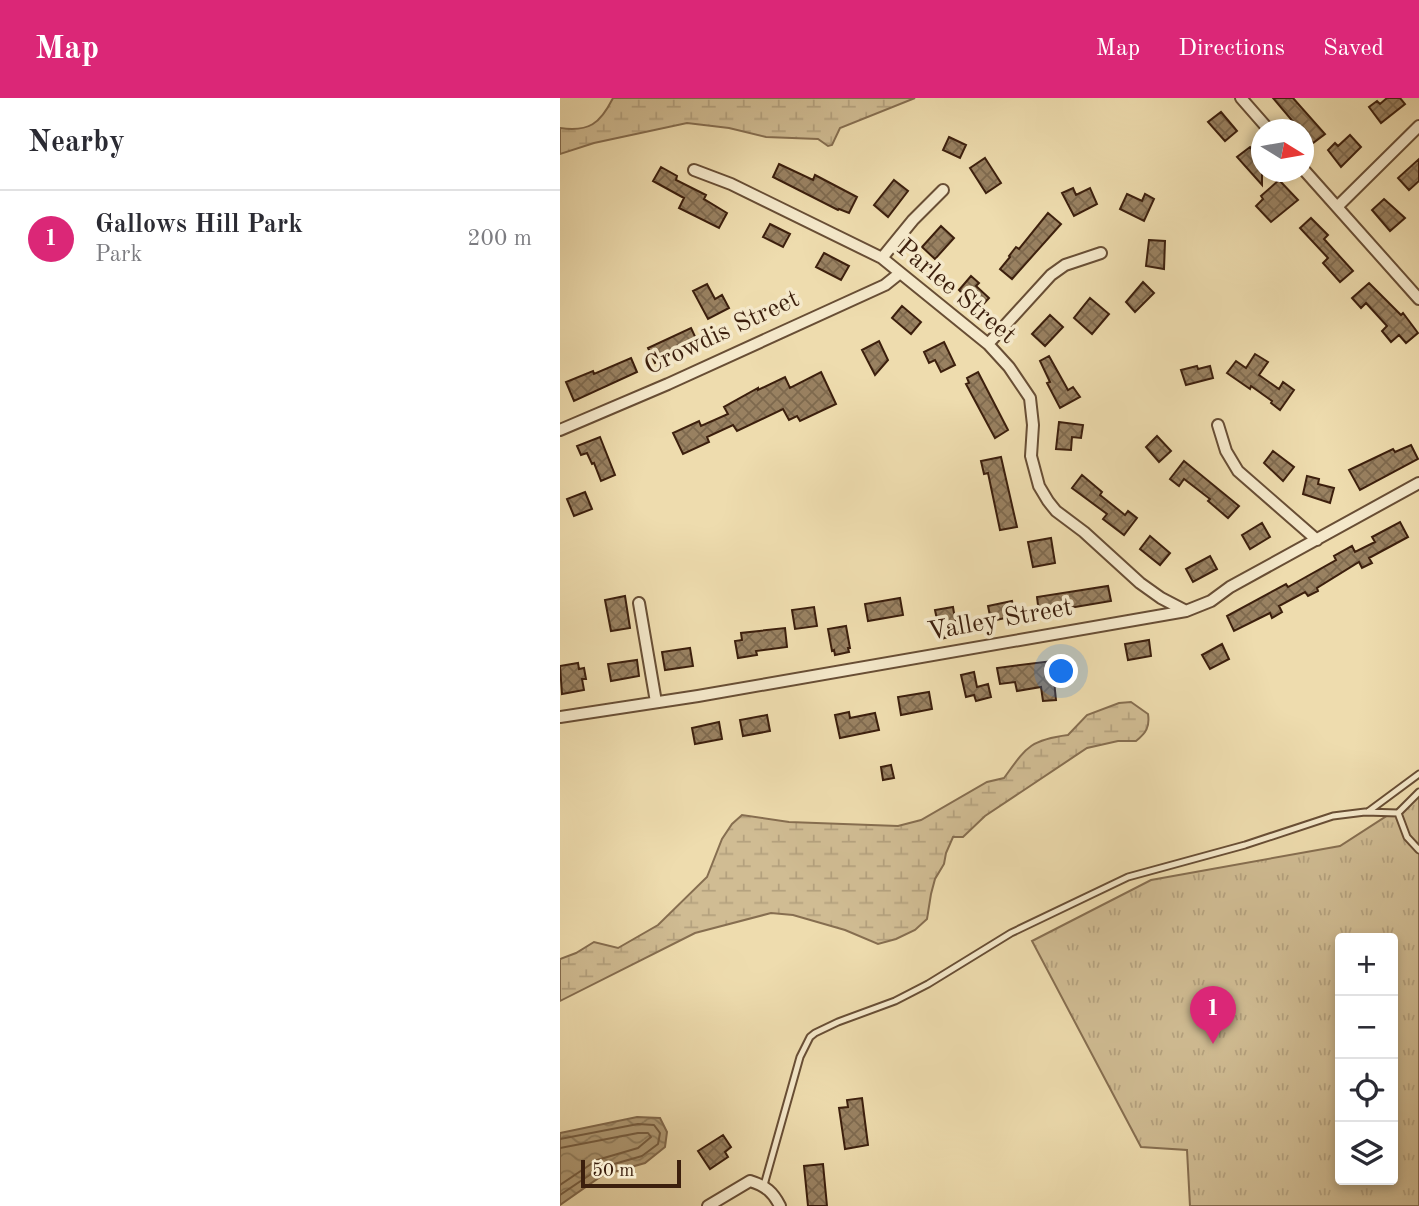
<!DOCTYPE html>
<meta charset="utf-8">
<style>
:root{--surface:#fff;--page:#f2f2f3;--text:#2b2b33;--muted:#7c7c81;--line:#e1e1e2;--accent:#db2777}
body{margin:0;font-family:"Old Standard TT",serif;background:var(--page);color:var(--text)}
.controls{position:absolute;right:21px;bottom:21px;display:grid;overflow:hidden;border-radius:7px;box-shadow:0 4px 10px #0003}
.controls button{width:63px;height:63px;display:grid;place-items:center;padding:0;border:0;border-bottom:2px solid var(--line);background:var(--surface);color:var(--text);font:35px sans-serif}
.compass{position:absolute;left:691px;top:21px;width:63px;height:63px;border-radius:50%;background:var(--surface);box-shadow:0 4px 10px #0003;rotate:101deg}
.scale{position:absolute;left:21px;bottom:18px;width:100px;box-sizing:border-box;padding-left:7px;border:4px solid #3c1f0d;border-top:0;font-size:19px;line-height:24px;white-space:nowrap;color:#3c1f0d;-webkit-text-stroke:5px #f4e8ca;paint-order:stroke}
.you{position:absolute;left:502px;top:574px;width:24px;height:24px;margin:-18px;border:5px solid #fff;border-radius:50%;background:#1a73e8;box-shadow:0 0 0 10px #1a73e833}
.badge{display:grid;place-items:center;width:46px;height:46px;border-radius:50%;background:var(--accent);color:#fff;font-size:23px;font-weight:700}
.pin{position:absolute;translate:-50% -58px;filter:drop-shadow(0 2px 4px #0008)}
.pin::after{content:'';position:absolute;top:37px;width:24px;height:21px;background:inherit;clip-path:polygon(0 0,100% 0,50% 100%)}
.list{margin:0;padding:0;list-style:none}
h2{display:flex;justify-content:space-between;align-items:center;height:91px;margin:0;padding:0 28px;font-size:30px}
h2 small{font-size:23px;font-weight:400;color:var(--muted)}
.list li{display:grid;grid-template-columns:46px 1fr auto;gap:21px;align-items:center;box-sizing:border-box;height:98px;padding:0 28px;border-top:2px solid var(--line)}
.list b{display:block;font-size:26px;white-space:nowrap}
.list p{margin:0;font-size:23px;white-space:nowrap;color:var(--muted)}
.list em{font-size:23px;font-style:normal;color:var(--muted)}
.icon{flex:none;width:38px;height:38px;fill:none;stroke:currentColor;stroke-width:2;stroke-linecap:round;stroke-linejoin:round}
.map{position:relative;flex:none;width:859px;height:1108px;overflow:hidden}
header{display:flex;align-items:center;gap:42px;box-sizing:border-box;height:98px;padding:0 35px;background:var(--accent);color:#fff}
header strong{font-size:33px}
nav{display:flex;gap:38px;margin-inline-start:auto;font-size:24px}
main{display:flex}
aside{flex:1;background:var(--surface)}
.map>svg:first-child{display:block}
.wetland{fill:url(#wetland-marsh);stroke:#866e50;stroke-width:2}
.park{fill:url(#park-tufts);stroke:#866e50;stroke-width:2;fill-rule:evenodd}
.water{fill:url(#water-waves);stroke:#826a4d;stroke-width:2}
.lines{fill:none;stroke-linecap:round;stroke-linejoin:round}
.shore{stroke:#765e42;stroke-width:2}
.building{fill:url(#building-cross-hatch);stroke:#3c1f0d;stroke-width:2}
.lane-casing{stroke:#684e35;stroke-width:9}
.street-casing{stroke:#684e35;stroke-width:14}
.lane{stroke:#f4e8ca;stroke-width:5}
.street{stroke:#f4e8ca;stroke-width:10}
.labels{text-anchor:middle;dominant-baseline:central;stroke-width:7;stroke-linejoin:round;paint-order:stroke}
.street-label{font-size:26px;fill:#3c1f0d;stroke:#f4e8ca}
</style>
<header>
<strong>Map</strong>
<nav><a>Map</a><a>Directions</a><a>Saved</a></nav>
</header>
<main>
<aside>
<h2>Nearby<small></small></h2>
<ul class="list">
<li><span class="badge">1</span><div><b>Gallows Hill Park</b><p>Park</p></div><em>200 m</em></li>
</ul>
</aside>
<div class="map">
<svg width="859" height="1108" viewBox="0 0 859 1108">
<defs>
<pattern id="wetland-marsh" width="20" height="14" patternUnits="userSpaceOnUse" patternTransform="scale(1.75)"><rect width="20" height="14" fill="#d0bc93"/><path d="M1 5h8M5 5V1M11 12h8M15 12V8" fill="none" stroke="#b4a17e"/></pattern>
<pattern id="park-tufts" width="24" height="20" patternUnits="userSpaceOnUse" patternTransform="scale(1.75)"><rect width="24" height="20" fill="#d0bc93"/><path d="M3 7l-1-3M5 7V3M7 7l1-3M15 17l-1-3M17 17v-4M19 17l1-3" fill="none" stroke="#b4a17e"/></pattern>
<pattern id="water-waves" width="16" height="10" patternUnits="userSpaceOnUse" patternTransform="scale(1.75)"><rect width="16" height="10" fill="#b19c77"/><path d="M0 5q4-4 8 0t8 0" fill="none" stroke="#917f60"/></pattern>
<pattern id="building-cross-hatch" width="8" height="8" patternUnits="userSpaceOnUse" patternTransform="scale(1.75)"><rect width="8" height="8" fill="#998161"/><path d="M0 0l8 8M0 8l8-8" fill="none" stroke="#7e694e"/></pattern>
</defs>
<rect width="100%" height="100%" fill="#eedcae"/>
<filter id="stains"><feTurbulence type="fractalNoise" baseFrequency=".00286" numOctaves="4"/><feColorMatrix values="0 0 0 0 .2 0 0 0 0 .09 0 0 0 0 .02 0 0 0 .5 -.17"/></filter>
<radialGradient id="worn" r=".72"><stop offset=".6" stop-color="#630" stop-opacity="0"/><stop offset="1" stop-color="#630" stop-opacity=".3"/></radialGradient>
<path class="wetland" d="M 53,0 L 355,0 L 280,30 L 272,47 L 268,48 L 258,41 L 206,39 L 169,30 L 127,25 L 34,45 L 0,56 L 0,30 C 29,34 40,26 53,0 Z
M 571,604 L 588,616 C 590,629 586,635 576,643 L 558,643 L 527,650 L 425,718 L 403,739 L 393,739 L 386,755 L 384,766 L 375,781 L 371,796 L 367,821 L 355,832 L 336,841 L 318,846 L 285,832 L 233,817 L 211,815 L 135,835 L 0,903 L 0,861 L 16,855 L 34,844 L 58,850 L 98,827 L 147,779 L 162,741 L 172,726 L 182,717 L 229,724 L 338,728 L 361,722 L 427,684 L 444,680 C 466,650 469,642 508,637 L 527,617 L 559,605 Z"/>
<path class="park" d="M 859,697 L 859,1108 L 630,1108 L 627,1052 L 581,1049 L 472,843 L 591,782 L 780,748 ZM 780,840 L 833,840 L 833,1082 L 780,1082 Z"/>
<path class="water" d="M 77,1019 L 100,1020 L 107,1034 L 105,1049 L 85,1065 L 43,1077 L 0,1107 L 0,1035 Z"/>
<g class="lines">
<path class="shore" d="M 0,1041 L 78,1026 L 94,1027 L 100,1035 L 98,1046 L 82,1058 L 40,1070 L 0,1097
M 0,1050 L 78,1035 L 88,1035 L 91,1039 L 78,1050 L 37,1062 L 0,1087"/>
</g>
<path class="building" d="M 713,0 L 733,0 L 765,36 L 753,45 L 745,35 L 744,36 L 744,32 L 740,32 Z
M 827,0 L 840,0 L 845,6 L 821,25 L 809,9 L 817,3 L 820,6 Z
M 661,14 L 677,33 L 665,43 L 648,24 Z
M 790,37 L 801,49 L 781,69 L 768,52 L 775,45 L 778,48 Z
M 389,39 L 406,47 L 400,60 L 383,52 Z
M 690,49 L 702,63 L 702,87 L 677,59 Z
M 425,60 L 441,85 L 426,95 L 410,70 Z
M 859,61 L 859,83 L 849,92 L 838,80 Z
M 219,66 L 253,82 L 255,77 L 297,99 L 289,115 L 279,111 L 278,112 L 213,79 Z
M 101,69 L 117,78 L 116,82 L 146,97 L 144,101 L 167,115 L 159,130 L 119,110 L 124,100 L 93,83 Z
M 334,82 L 348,93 L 328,119 L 314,107 Z
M 719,82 L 738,102 L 711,124 L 696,108 L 703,101 L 701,98 Z
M 513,90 L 516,97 L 530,90 L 537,106 L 514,118 L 502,95 Z
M 567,96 L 582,103 L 585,96 L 594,101 L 584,123 L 560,111 Z
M 824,101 L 845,120 L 830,133 L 812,112 Z
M 488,115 L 501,126 L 452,181 L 440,171 L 450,159 L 449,158 L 456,149 L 459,151 Z
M 751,120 L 768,137 L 764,141 L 793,173 L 780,184 L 763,165 L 768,160 L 740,130 Z
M 210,126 L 230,136 L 223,149 L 203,139 Z
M 381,128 L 394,140 L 375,161 L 362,149 Z
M 589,142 L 605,143 L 604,171 L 586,168 Z
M 264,155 L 289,168 L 281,182 L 256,169 Z
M 411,178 L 419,185 L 416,188 L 429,200 L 418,212 L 399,192 Z
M 583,184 L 594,195 L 575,214 L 566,204 Z
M 809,185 L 841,217 L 843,215 L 858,235 L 846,245 L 839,237 L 831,244 L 822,233 L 827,228 L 806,205 L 801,210 L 792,200 Z
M 147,186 L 155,201 L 162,197 L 169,210 L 148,221 L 133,193 Z
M 530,200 L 549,216 L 532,236 L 514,220 Z
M 342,208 L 361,224 L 351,236 L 332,220 Z
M 490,217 L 503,229 L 485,248 L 472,236 Z
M 131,230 L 138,245 L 95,265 L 88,250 Z
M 319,243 L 328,262 L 315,277 L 302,252 Z
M 384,244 L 395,267 L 381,274 L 375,262 L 369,265 L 364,254 Z
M 695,256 L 708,264 L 699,277 L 719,291 L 723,284 L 734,292 L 720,312 L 711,305 L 712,303 L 691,288 L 690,291 L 667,275 L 676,263 L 686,270 Z
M 489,258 L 508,292 L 513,289 L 520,299 L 500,310 L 487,285 L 490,284 L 480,263 Z
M 71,260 L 77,274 L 14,303 L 6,284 L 33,273 L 34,276 Z
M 637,268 L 638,271 L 650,268 L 653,280 L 626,287 L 621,272 Z
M 261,274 L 276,306 L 240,323 L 237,318 L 229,322 L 223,311 L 177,333 L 173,327 L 147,339 L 149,344 L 123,356 L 113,335 L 139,323 L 141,328 L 168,316 L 164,309 L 198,290 L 198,292 L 225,279 L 230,290 Z
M 418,274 L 448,332 L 435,340 L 406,286 L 409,285 L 407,280 Z
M 499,324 L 523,327 L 521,340 L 512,339 L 511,352 L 496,351 Z
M 597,338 L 611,353 L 599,364 L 586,349 Z
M 40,339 L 55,377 L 41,383 L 34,365 L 32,366 L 27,355 L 21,357 L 17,348 Z
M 851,347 L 858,361 L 800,392 L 789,372 L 833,351 L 835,354 Z
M 713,353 L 734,369 L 723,383 L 704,365 Z
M 441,359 L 457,429 L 440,432 L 428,375 L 424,376 L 421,363 Z
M 624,363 L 679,408 L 668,420 L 648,403 L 650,401 L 624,381 L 619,388 L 610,381 Z
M 522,377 L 542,394 L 540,397 L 565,417 L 568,413 L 577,420 L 564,437 L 543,421 L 547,416 L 512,390 Z
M 747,378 L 759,381 L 758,386 L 774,390 L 770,405 L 743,396 Z
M 25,394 L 32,411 L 14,418 L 7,401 Z
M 840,424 L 848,439 L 809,460 L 812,465 L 802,470 L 799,464 L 757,490 L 758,493 L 748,498 L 745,494 L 719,508 L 722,514 L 712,520 L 710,515 L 674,533 L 667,518 L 726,486 L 728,489 L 776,462 L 774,458 L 792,448 L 795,454 L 815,444 L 812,439 Z
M 702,425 L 710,439 L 690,451 L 682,437 Z
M 590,438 L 610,455 L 600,467 L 580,451 Z
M 491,440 L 495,465 L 473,469 L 468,444 Z
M 650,458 L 657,471 L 633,484 L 626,471 Z
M 548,488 L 551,503 L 479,515 L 477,499 Z
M 65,498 L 70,530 L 51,533 L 45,502 Z
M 340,500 L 343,517 L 308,523 L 305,506 Z
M 452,503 L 455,518 L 431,523 L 428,508 Z
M 254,509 L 257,528 L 235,531 L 232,512 Z
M 393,509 L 396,527 L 393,527 L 395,537 L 381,541 L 375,512 Z
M 286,528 L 290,550 L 288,550 L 289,554 L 275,557 L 274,552 L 272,553 L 268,531 Z
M 225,530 L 227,549 L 196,553 L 197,557 L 178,560 L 175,543 L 182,542 L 181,535 Z
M 589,542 L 591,558 L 568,562 L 565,546 Z
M 662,546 L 669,561 L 650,571 L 642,557 Z
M 130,550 L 133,568 L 105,572 L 102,554 Z
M 77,562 L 79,578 L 51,583 L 48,566 Z
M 492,563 L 496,602 L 483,603 L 481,589 L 457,593 L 455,584 L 440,586 L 437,570 Z
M 18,565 L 19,571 L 24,570 L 26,581 L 22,581 L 24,592 L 2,596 L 0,568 Z
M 414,574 L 417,589 L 428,586 L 431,599 L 416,603 L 414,597 L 406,599 L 401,577 Z
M 369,594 L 372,611 L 341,617 L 338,599 Z
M 289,614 L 290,620 L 315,615 L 319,632 L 280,640 L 275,617 Z
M 207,617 L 210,633 L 183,638 L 180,622 Z
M 159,624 L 162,641 L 135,646 L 132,630 Z
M 331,667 L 334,680 L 323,682 L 321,669 Z
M 302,1000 L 308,1047 L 285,1051 L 279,1010 L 288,1009 L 287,1002 Z
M 163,1037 L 171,1049 L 165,1054 L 168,1059 L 150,1071 L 138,1053 Z
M 263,1066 L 267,1108 L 248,1108 L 244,1068 Z"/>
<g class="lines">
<defs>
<path id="lane" d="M 809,713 L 859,676
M 838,715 L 847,739 L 859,752
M 838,715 L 859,694
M 204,1087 L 240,959 L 250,939 L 255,935 L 278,924 L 335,903 L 368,886 L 451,835 L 568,779 L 685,747 L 773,718 L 805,714 L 838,715"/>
<path id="street" d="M 681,0 L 709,32
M 134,72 L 171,86 L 322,160 L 428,246 L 449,269 L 470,300 L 473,327 L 471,358 L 479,388 L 488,403 L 496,413 L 524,434 L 580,485 L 601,500 L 626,513
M 744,72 L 859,201
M 777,109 L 859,28
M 322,160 L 353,122 L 383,92
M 428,246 L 491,177 L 505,167 L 541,155
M 658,327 L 666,353 L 678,373 L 757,442
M 0,332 L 108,286 L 325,187 L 340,175
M 79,505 L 96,604
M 0,619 L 138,598 L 626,513 L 651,503 L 670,489 L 859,385
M 148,1108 L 190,1083 C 206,1088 213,1094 220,1108"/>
</defs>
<use href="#lane" class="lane-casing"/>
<use href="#street" class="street-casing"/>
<use href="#lane" class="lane"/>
<use href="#street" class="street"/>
</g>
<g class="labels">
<g class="street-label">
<text transform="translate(396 194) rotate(40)">Parlee Street</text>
<text transform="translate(162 235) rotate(-25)">Crowdis Street</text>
<text transform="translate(440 522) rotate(-10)">Valley Street</text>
</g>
</g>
<rect width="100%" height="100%" filter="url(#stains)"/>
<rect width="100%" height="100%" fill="url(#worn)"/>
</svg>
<div class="controls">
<button>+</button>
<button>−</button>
<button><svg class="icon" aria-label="locate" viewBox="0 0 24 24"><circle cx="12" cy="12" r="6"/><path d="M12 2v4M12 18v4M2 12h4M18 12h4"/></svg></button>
<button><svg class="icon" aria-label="layers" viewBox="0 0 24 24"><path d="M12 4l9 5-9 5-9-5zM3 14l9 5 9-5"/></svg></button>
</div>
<svg class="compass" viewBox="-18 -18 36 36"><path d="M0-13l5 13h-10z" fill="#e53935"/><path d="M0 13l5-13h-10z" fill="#7c7c81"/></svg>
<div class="scale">50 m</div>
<div class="you"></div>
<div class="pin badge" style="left:653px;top:946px">1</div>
</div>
</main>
